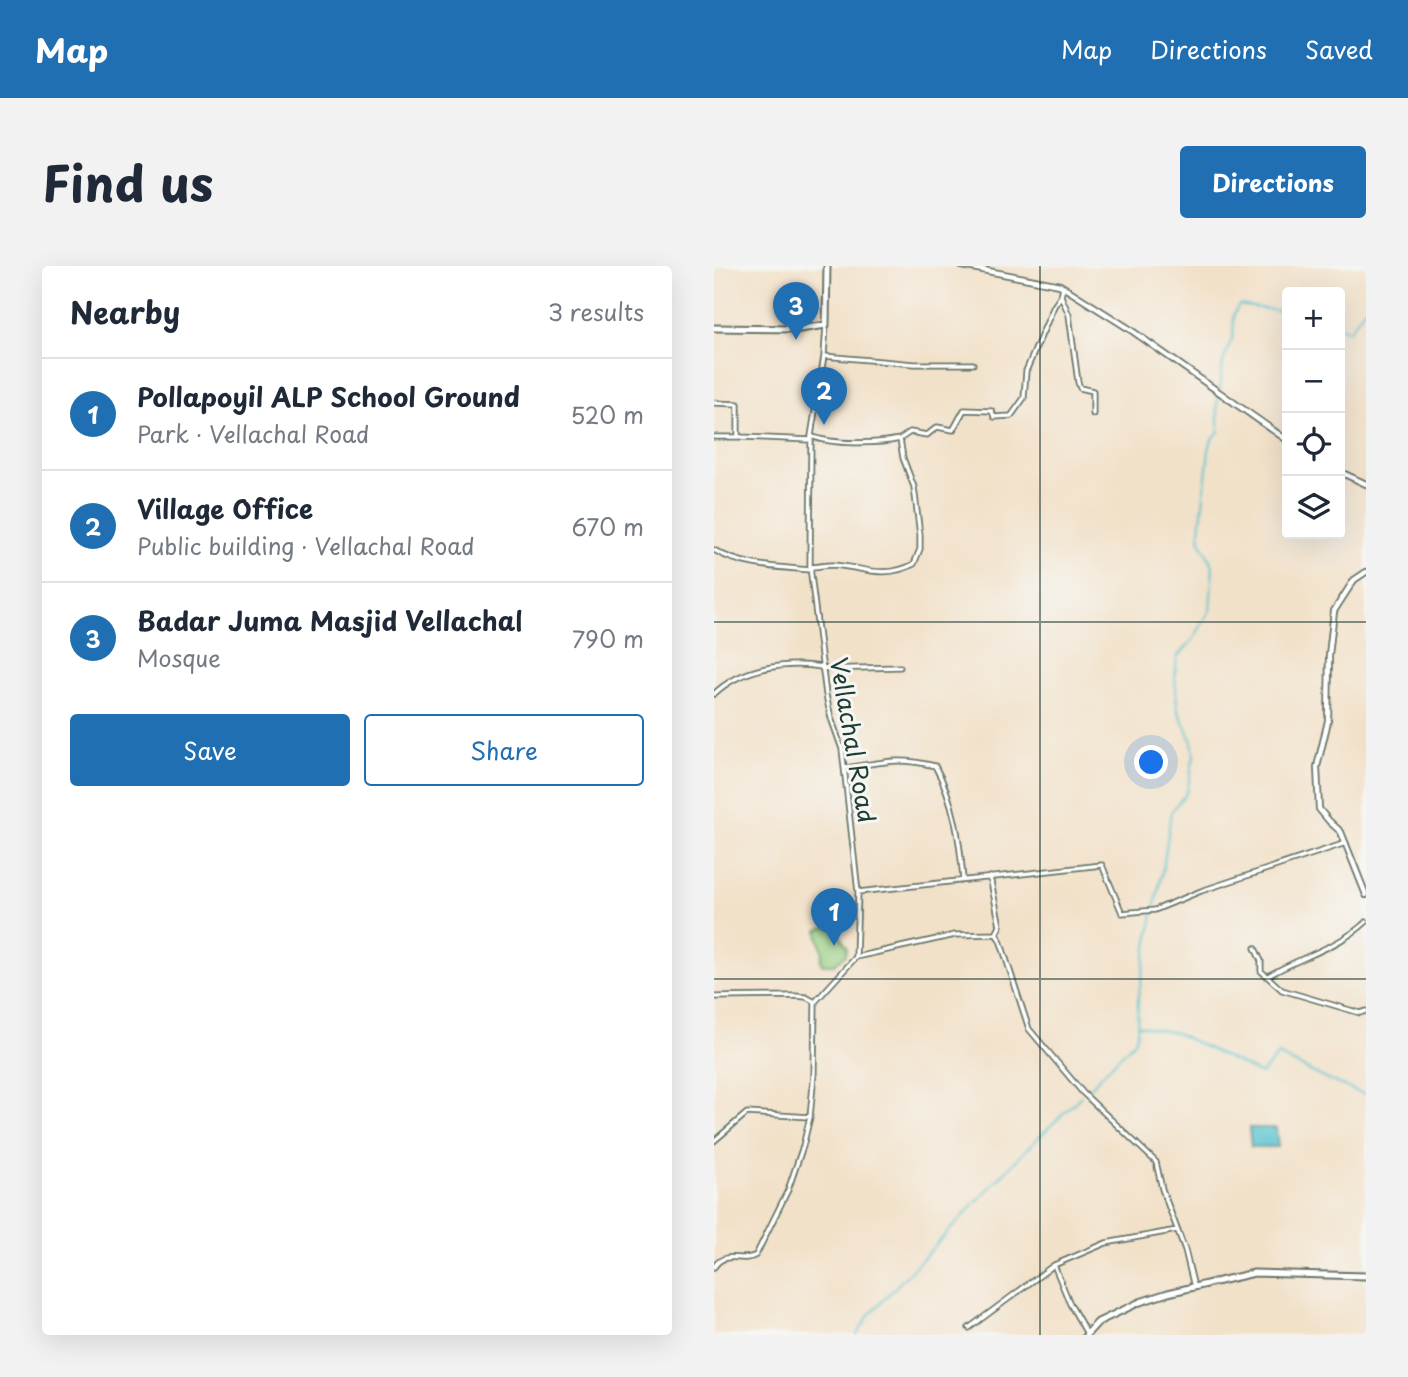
<!DOCTYPE html>
<meta charset="utf-8">
<style>
:root{--surface:#fff;--page:#f2f2f3;--text:#1f2937;--muted:#747a83;--line:#e0e1e3;--accent:#1f6fb2}
body{margin:0;font-family:"Playpen Sans",sans-serif;background:var(--page);color:var(--text)}
.controls{position:absolute;right:21px;top:21px;display:grid;overflow:hidden;border-radius:7px;box-shadow:0 7px 28px #0002}
.controls button{width:63px;height:63px;display:grid;place-items:center;padding:0;border:0;border-bottom:2px solid var(--line);background:var(--surface);color:var(--text);font:35px sans-serif}
.you{position:absolute;left:438px;top:497px;width:24px;height:24px;margin:-18px;border:5px solid #fff;border-radius:50%;background:#1a73e8;box-shadow:0 0 0 10px #1a73e833}
.badge{display:grid;place-items:center;width:46px;height:46px;border-radius:50%;background:var(--accent);color:#fff;font-size:23px;font-weight:700}
.pin{position:absolute;translate:-50% -58px;filter:drop-shadow(0 2px 4px #0008)}
.pin::after{content:'';position:absolute;top:37px;width:24px;height:21px;background:inherit;clip-path:polygon(0 0,100% 0,50% 100%)}
.list{margin:0;padding:0;list-style:none}
h2{display:flex;justify-content:space-between;align-items:center;height:91px;margin:0;padding:0 28px;font-size:30px}
h2 small{font-size:23px;font-weight:400;color:var(--muted)}
.list li{display:grid;grid-template-columns:46px 1fr auto;gap:21px;align-items:center;box-sizing:border-box;height:112px;padding:0 28px;border-top:2px solid var(--line)}
.list b{display:block;font-size:26px;white-space:nowrap}
.list p{margin:0;font-size:23px;white-space:nowrap;color:var(--muted)}
.list em{font-size:23px;font-style:normal;color:var(--muted)}
.actions{display:flex;gap:14px;padding:21px 28px}
.actions a{flex:1;padding:16px 0;border:2px solid var(--accent);border-radius:7px;text-align:center;font-size:24px;color:var(--accent)}
.actions .main{background:var(--accent);color:#fff}
.icon{flex:none;width:38px;height:38px;fill:none;stroke:currentColor;stroke-width:2;stroke-linecap:round;stroke-linejoin:round}
.map{position:relative;flex:none;width:652px;height:1069px;overflow:hidden;border-radius:7px}
header{display:flex;align-items:center;gap:42px;box-sizing:border-box;height:98px;padding:0 35px;background:var(--accent);color:#fff}
header strong{font-size:33px}
nav{display:flex;gap:38px;margin-inline-start:auto;font-size:24px}
.intro{display:flex;align-items:center;justify-content:space-between;box-sizing:border-box;height:168px;padding:0 42px}
h1{margin:0;font-size:49px}
.button{padding:18px 32px;border-radius:7px;background:var(--accent);color:#fff;font-size:24px;font-weight:700}
main{display:flex;gap:42px;padding:0 42px}
aside{flex:1;background:var(--surface);border-radius:7px;box-shadow:0 7px 28px #0002}
.map>svg:first-child{display:block}
.green{fill:#97ce80;stroke:#5b865a;stroke-width:2}
.water{fill:#54c1cd;stroke:#3a7f80;stroke-width:2}
.lines{fill:none;stroke-linecap:round;stroke-linejoin:round}
.stream{stroke:#54c1cd;stroke-width:2}
.minor-casing{stroke:#697668;stroke-width:7}
.tertiary-casing{stroke:#697668;stroke-width:8}
.secondary-casing{stroke:#697668;stroke-width:9}
.minor{stroke:#fff;stroke-width:3.5}
.tertiary{stroke:#fff;stroke-width:4.5}
.secondary{stroke:#fff;stroke-width:5}
.grid{fill:none;stroke:#1f3d34;stroke-width:2;stroke-opacity:0.55}
.labels{text-anchor:middle;dominant-baseline:central;stroke-width:6;stroke-linejoin:round;paint-order:stroke}
.street-label{font-size:24px;fill:#1f3d34;stroke:#f6f6f2}
</style>
<header>
<strong>Map</strong>
<nav><a>Map</a><a>Directions</a><a>Saved</a></nav>
</header>
<div class="intro"><h1>Find us</h1><a class="button">Directions</a></div>
<main>
<aside>
<h2>Nearby<small>3 results</small></h2>
<ul class="list">
<li><span class="badge">1</span><div><b>Pollapoyil ALP School Ground</b><p>Park · Vellachal Road</p></div><em>520 m</em></li>
<li><span class="badge">2</span><div><b>Village Office</b><p>Public building · Vellachal Road</p></div><em>670 m</em></li>
<li><span class="badge">3</span><div><b>Badar Juma Masjid Vellachal</b><p>Mosque</p></div><em>790 m</em></li>
</ul>
<div class="actions"><a class="main">Save</a><a>Share</a></div>
</aside>
<div class="map">
<svg width="652" height="1069" viewBox="0 0 652 1069">
<rect width="100%" height="100%" fill="#f6f6f2"/>
<filter id="ink" filterUnits="userSpaceOnUse"><feTurbulence type="fractalNoise" baseFrequency=".0143" numOctaves="2"/><feDisplacementMap in="SourceGraphic" scale="14" xChannelSelector="R" yChannelSelector="G"/><feConvolveMatrix kernelMatrix="1 2 1 2 8 2 1 2 1" color-interpolation-filters="sRGB"/></filter>
<filter id="wash" filterUnits="userSpaceOnUse"><feTurbulence type="fractalNoise" baseFrequency=".00686" numOctaves="4" result="noise"/><feDisplacementMap in="SourceGraphic" scale="28" xChannelSelector="R" yChannelSelector="G"/><feGaussianBlur stdDeviation="1.57" result="paint"/><feColorMatrix in="noise" values="0 0 0 0 0 0 0 0 0 0 0 0 0 0 0 0 0 1.4 0 .05"/><feComposite in="paint" operator="in"/></filter>
<g filter="url(#wash)">
<rect width="100%" height="100%" fill="#f2e1c9"/>
<path class="green" d="M 112,661 L 122,663 L 133,681 L 132,689 L 120,698 L 108,699 L 107,694 L 109,686 L 105,673 L 104,664 Z"/>
<path class="water" d="M 535,862 L 562,862 L 564,881 L 537,881 Z"/>
<g class="lines">
<path class="stream" d="M 626,61 L 635,65 L 652,41
M 506,124 L 509,96 L 519,70 L 520,48 L 525,39 L 573,46
M 441,639 L 450,597 L 457,546 L 473,526 L 480,489 L 478,476 L 463,442 L 461,409 L 463,391 L 479,374 L 496,344 L 499,300 L 485,273 L 495,184 L 498,173 L 505,166 L 503,139 L 505,130
M 423,759 L 462,767 L 547,808 L 564,789 L 612,813 L 652,829
M 373,824 L 420,776 L 423,768 L 424,732 L 439,648
M 143,1069 L 155,1049 L 309,887 L 367,830"/>
</g>
</g>
<g filter="url(#ink)">
<g class="lines">
<defs>
<path id="minor" d="M 347,30 L 355,49 L 364,116 L 366,122 L 379,125 L 379,148
M 110,90 L 200,98 L 259,98
M 0,137 L 24,138 L 24,169 L 27,171 L 97,174
M 0,171 L 25,171
M 186,173 L 196,166 L 213,169 L 223,161 L 239,164 L 250,144 L 278,145 L 280,151 L 297,150 L 310,132 L 312,105 L 340,40 L 347,30 L 349,21
M 0,284 C 28,301 65,301 97,304
M 96,301 C 103,301 111,299 119,299 C 149,301 169,314 200,298 L 206,283 L 206,269 L 200,221 L 189,192 L 186,173 C 163,178 118,179 97,170
M 108,403 L 186,401
M 0,428 C 27,402 71,395 108,401
M 130,502 C 168,497 182,490 221,500 C 240,534 246,575 249,614
M 276,611 L 286,660 L 282,668
M 144,626 L 388,599 L 408,647 L 441,644 L 487,625 L 632,577
M 541,682 L 547,695 L 547,705 L 568,724 L 646,747 L 652,745
M 142,691 L 241,669 L 282,668 L 286,674 L 315,763 L 369,827 L 442,896 L 448,923 L 471,984 L 480,1021
M 554,710 C 586,691 624,682 652,656
M 0,731 L 81,730 L 92,731 L 101,736
M 0,875 L 33,847 L 96,851
M 340,999 L 392,977 L 463,964
M 0,1001 C 12,983 28,998 42,989 L 74,924 L 89,880 L 96,851 L 100,808 L 101,736 L 142,691 L 144,626 L 128,483 L 117,452 L 112,429 L 96,301 L 97,170 L 110,90 L 112,59
M 255,1062 L 340,999 L 356,1038 L 373,1068"/>
<path id="tertiary" d="M 248,0 L 346,19 L 414,62 L 573,174
M 626,206 L 652,218
M 652,306 L 640,314 L 620,345 L 615,389 L 614,455 L 603,501 L 605,543 L 615,555 L 627,566 L 652,629"/>
<path id="secondary" d="M 0,62 L 86,63 L 112,59 L 113,0
M 372,1069 L 384,1056 L 426,1036 L 454,1027 L 540,1007 L 652,1010"/>
</defs>
<use href="#minor" class="minor-casing"/>
<use href="#tertiary" class="tertiary-casing"/>
<use href="#secondary" class="secondary-casing"/>
<use href="#minor" class="minor"/>
<use href="#tertiary" class="tertiary"/>
<use href="#secondary" class="secondary"/>
</g>
</g>
<path class="grid" d="M 326,0 L 326,1069M 0,356 L 652,356M 0,713 L 652,713"/>
<g class="labels">
<g class="street-label">
<text transform="translate(140 474) rotate(80)">Vellachal Road</text>
</g>
</g>
</svg>
<div class="controls">
<button>+</button>
<button>−</button>
<button><svg class="icon" aria-label="locate" viewBox="0 0 24 24"><circle cx="12" cy="12" r="6"/><path d="M12 2v4M12 18v4M2 12h4M18 12h4"/></svg></button>
<button><svg class="icon" aria-label="layers" viewBox="0 0 24 24"><path d="M12 4l9 5-9 5-9-5zM3 14l9 5 9-5"/></svg></button>
</div>
<div class="you"></div>
<div class="pin badge" style="left:120px;top:680px">1</div>
<div class="pin badge" style="left:110px;top:159px">2</div>
<div class="pin badge" style="left:82px;top:74px">3</div>
</div>
</main>
